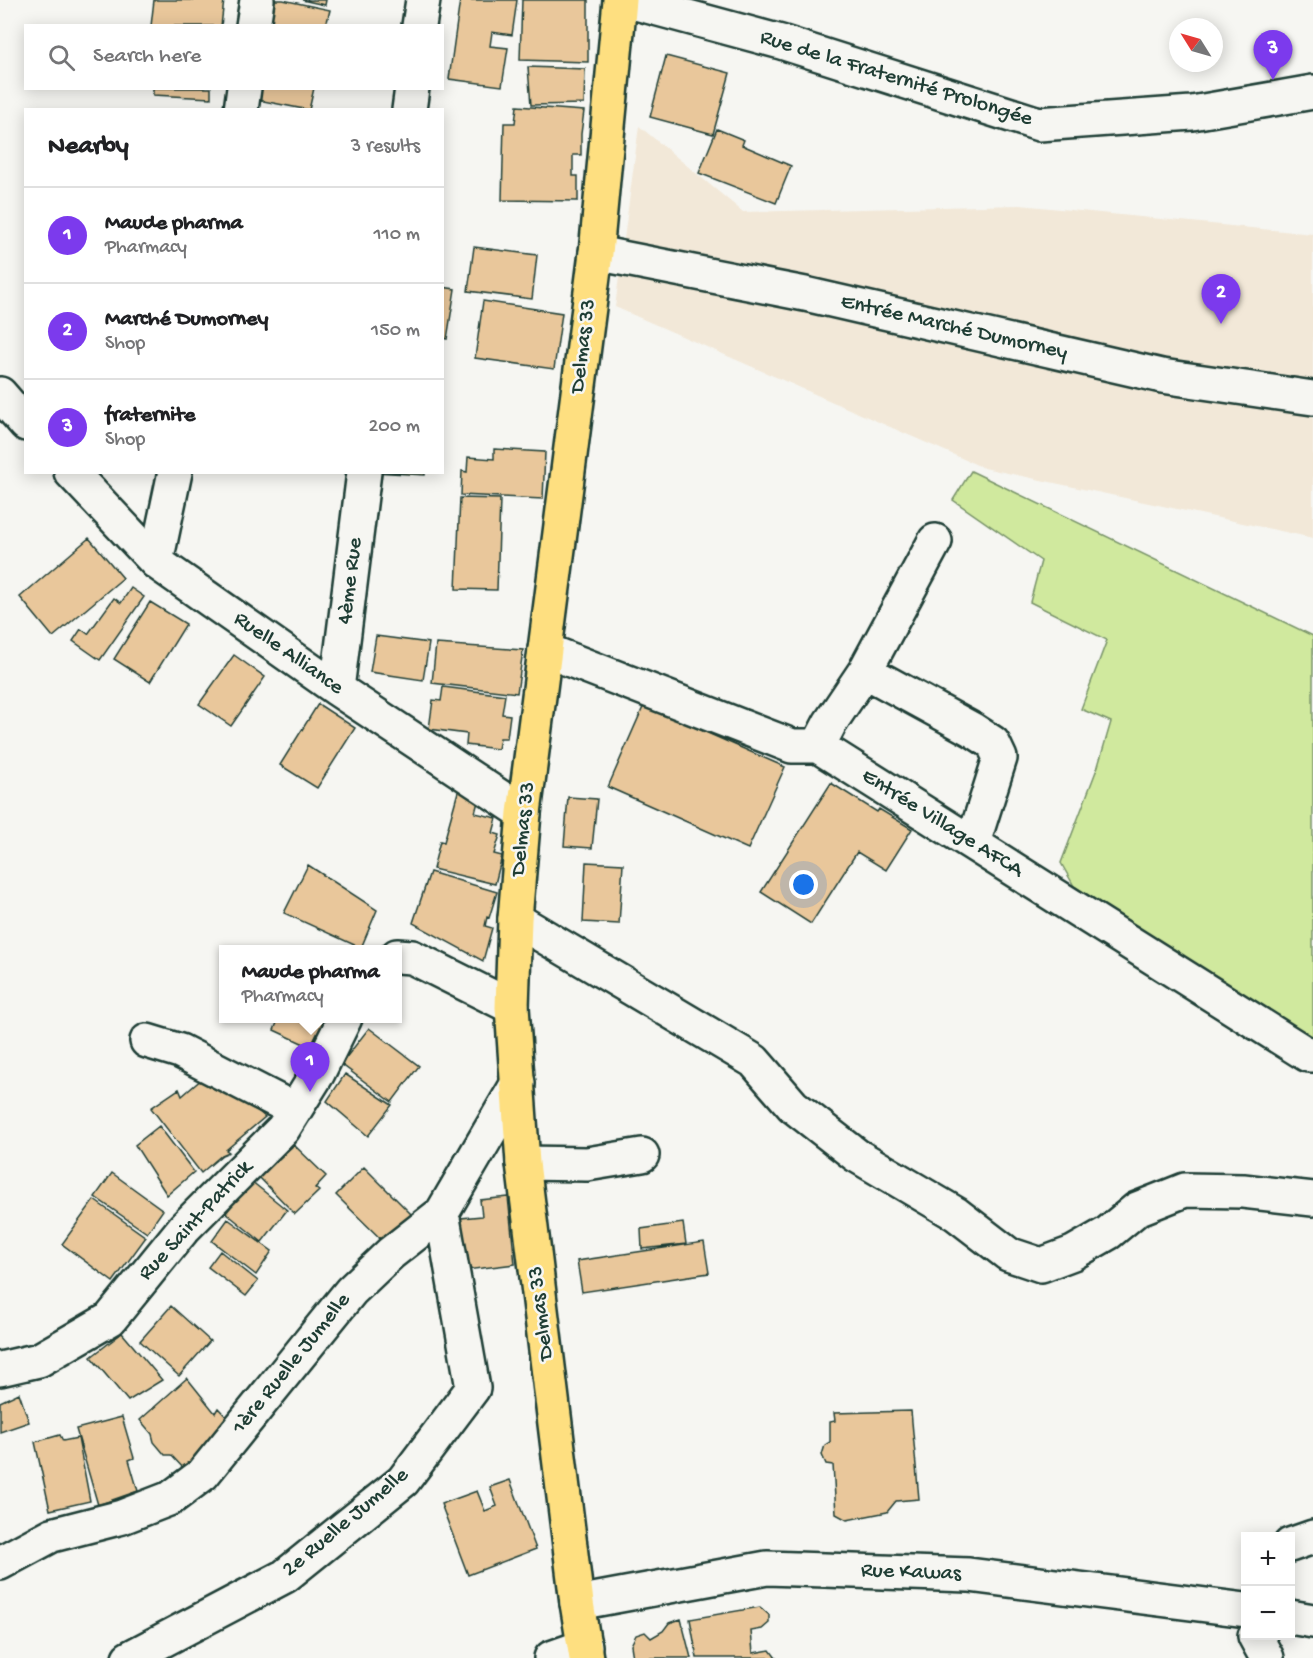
<!DOCTYPE html>
<meta charset="utf-8">
<style>
:root{--surface:#fff;--page:#f2f2f2;--text:#202124;--muted:#757577;--line:#e0e0e0;--accent:#7c3aed}
body{margin:0;font-family:"Gochi Hand",sans-serif;background:var(--page);color:var(--text)}
.controls{position:absolute;right:18px;bottom:18px;display:grid;overflow:hidden;border-radius:0px;box-shadow:0 3px 15px #0003}
.controls button{width:54px;height:54px;display:grid;place-items:center;padding:0;border:0;border-bottom:2px solid var(--line);background:var(--surface);color:var(--text);font:30px sans-serif}
.compass{position:absolute;left:1169px;top:18px;width:54px;height:54px;border-radius:50%;background:var(--surface);box-shadow:0 3px 15px #0003;rotate:307deg}
.you{position:absolute;left:804px;top:885px;width:21px;height:21px;margin:-15px;border:4px solid #fff;border-radius:50%;background:#1a73e8;box-shadow:0 0 0 9px #1a73e833}
.badge{display:grid;place-items:center;width:39px;height:39px;border-radius:50%;background:var(--accent);color:#fff;font-size:20px;font-weight:700}
.pin{position:absolute;translate:-50% -50px;filter:drop-shadow(0 2px 3px #0008)}
.pin::after{content:'';position:absolute;top:32px;width:21px;height:18px;background:inherit;clip-path:polygon(0 0,100% 0,50% 100%)}
.popup{position:absolute;left:219px;top:945px;width:183px;height:78px;box-sizing:border-box;display:grid;place-content:center;border-radius:0px;background:var(--surface);filter:drop-shadow(0 2px 4px #0005);font-size:20px;white-space:nowrap;color:var(--muted)}
.popup b{font-size:22px;color:var(--text)}
.popup::after{content:'';position:absolute;left:50%;top:100%;margin-left:-12px;border:12px solid transparent;border-top-color:var(--surface)}
.list{margin:0;padding:0;list-style:none}
h2{display:flex;justify-content:space-between;align-items:center;height:78px;margin:0;padding:0 24px;font-size:26px}
h2 small{font-size:20px;font-weight:400;color:var(--muted)}
.list li{display:grid;grid-template-columns:39px 1fr auto;gap:18px;align-items:center;box-sizing:border-box;height:96px;padding:0 24px;border-top:2px solid var(--line)}
.list b{display:block;font-size:22px;white-space:nowrap}
.list p{margin:0;font-size:20px;white-space:nowrap;color:var(--muted)}
.list em{font-size:20px;font-style:normal;color:var(--muted)}
.icon{flex:none;width:33px;height:33px;fill:none;stroke:currentColor;stroke-width:2;stroke-linecap:round;stroke-linejoin:round}
.map{position:relative;flex:none;width:1313px;height:1658px;overflow:hidden}
.search{position:absolute;background:var(--surface);box-shadow:0 3px 15px #0003;left:24px;top:24px;width:420px;height:66px;display:flex;align-items:center;gap:15px;box-sizing:border-box;padding:0 21px;border-radius:0px;color:var(--muted);font-size:22px}
.panel{position:absolute;background:var(--surface);box-shadow:0 3px 15px #0003;left:24px;top:108px;width:420px;height:366px;border-radius:0px}
.map>svg:first-child{display:block}
.built{fill:#f2e8d8}
.green{fill:#d0e99e;stroke:#789369;stroke-width:1.5}
.building{fill:#e9c79b;stroke:#1f3d34;stroke-width:1.5}
.lines{fill:none;stroke-linecap:round;stroke-linejoin:round}
.minor-casing{stroke:#1f3d34;stroke-width:38}
.major-casing{stroke:#1f3d34;stroke-width:38}
.minor{stroke:#f6f6f2;stroke-width:33}
.major{stroke:#fedf80;stroke-width:33}
.labels{text-anchor:middle;dominant-baseline:central;stroke-width:5;stroke-linejoin:round;paint-order:stroke}
.street-label{font-size:22px;fill:#1f3d34;stroke:#f6f6f2}
</style>
<div class="map">
<svg width="1313" height="1658" viewBox="0 0 1313 1658">
<rect width="100%" height="100%" fill="#f6f6f2"/>
<filter id="ink" filterUnits="userSpaceOnUse"><feTurbulence type="fractalNoise" baseFrequency=".0167" numOctaves="2"/><feDisplacementMap in="SourceGraphic" scale="12" xChannelSelector="R" yChannelSelector="G"/><feConvolveMatrix kernelMatrix="1 2 1 2 8 2 1 2 1" color-interpolation-filters="sRGB"/></filter>
<g filter="url(#ink)">
<path class="built" d="M 639,126 L 743,212 L 1020,205 L 1313,234 L 1313,538 L 984,468 L 615,307 Z"/>
<path class="green" d="M 971,471 L 1313,636 L 1313,1040 L 1309,1040 L 1074,886 L 1061,863 L 1098,766 L 1111,722 L 1081,709 L 1107,640 L 1030,602 L 1041,561 L 953,500 Z"/>
<path class="building" d="M 154,0 L 224,0 L 221,26 L 151,26 Z
M 267,0 L 283,0 L 330,10 L 326,26 L 261,26 Z
M 302,0 L 326,0 L 325,5 Z
M 460,0 L 517,0 L 512,35 L 492,32 L 490,46 L 508,48 L 502,86 L 449,79 Z
M 522,0 L 588,0 L 588,62 L 520,60 Z
M 666,56 L 730,73 L 713,134 L 650,117 Z
M 528,67 L 585,69 L 584,104 L 531,105 Z
M 153,88 L 211,88 L 211,98 L 153,95 Z
M 261,88 L 314,88 L 309,110 L 258,100 Z
M 517,106 L 584,111 L 581,134 L 581,155 L 573,155 L 573,176 L 578,176 L 578,201 L 502,200 L 504,123 L 515,123 Z
M 717,129 L 744,140 L 742,145 L 791,166 L 776,203 L 699,173 Z
M 474,247 L 537,255 L 532,299 L 468,291 Z
M 442,287 L 455,289 L 447,339 L 442,338 Z
M 483,301 L 562,313 L 554,369 L 475,358 Z
M 494,449 L 545,452 L 543,499 L 461,495 L 462,471 L 467,472 L 468,457 L 494,459 Z
M 372,472 L 425,472 L 425,475 Z
M 460,498 L 500,499 L 497,590 L 456,589 Z
M 89,538 L 123,578 L 53,637 L 20,597 Z
M 131,588 L 144,597 L 100,660 L 73,641 L 81,629 L 88,634 L 114,598 L 121,603 Z
M 150,602 L 186,624 L 150,682 L 114,659 Z
M 376,636 L 429,643 L 423,680 L 370,672 Z
M 436,644 L 523,650 L 517,693 L 432,683 Z
M 234,655 L 265,677 L 231,726 L 199,704 Z
M 443,687 L 505,695 L 502,714 L 510,715 L 507,738 L 500,738 L 498,749 L 466,745 L 467,734 L 429,729 L 433,700 L 441,701 Z
M 318,704 L 355,728 L 317,788 L 280,765 Z
M 644,705 L 785,767 L 748,849 L 608,787 Z
M 461,781 L 482,786 L 475,813 L 497,818 L 493,833 L 500,835 L 494,854 L 502,856 L 495,884 L 433,869 L 440,841 L 444,842 Z
M 831,783 L 877,812 L 879,809 L 912,829 L 886,870 L 857,852 L 811,924 L 761,892 Z
M 568,797 L 597,799 L 592,848 L 564,846 Z
M 586,862 L 623,864 L 619,924 L 583,922 Z
M 308,865 L 377,910 L 361,948 L 284,913 Z
M 430,872 L 497,892 L 489,918 L 487,917 L 485,926 L 492,928 L 483,961 L 413,923 Z
M 279,1018 L 333,1018 L 319,1051 L 274,1030 Z
M 369,1028 L 419,1066 L 392,1102 L 341,1064 Z
M 345,1074 L 392,1105 L 368,1136 L 327,1101 Z
M 203,1078 L 220,1079 L 265,1117 L 226,1150 L 229,1152 L 222,1155 L 201,1173 L 151,1108 L 179,1089 L 182,1096 Z
M 159,1126 L 194,1172 L 167,1195 L 135,1145 Z
M 294,1145 L 326,1176 L 315,1188 L 319,1191 L 295,1214 L 259,1177 Z
M 364,1167 L 417,1220 L 390,1248 L 336,1195 Z
M 112,1173 L 163,1210 L 147,1233 L 95,1197 Z
M 251,1181 L 287,1210 L 262,1242 L 226,1213 Z
M 508,1197 L 515,1264 L 466,1270 L 461,1218 L 482,1216 L 480,1200 Z
M 94,1200 L 146,1237 L 113,1282 L 62,1244 Z
M 228,1219 L 272,1251 L 256,1275 L 212,1241 Z
M 683,1223 L 686,1244 L 642,1249 L 641,1229 Z
M 704,1242 L 709,1273 L 582,1292 L 577,1261 Z
M 220,1251 L 258,1281 L 246,1296 L 208,1267 Z
M 171,1306 L 210,1341 L 179,1376 L 140,1341 Z
M 122,1333 L 162,1380 L 128,1401 L 91,1357 Z
M 187,1378 L 215,1413 L 218,1408 L 236,1427 L 186,1471 L 171,1455 L 165,1455 L 154,1442 L 152,1434 L 140,1420 Z
M 19,1393 L 29,1422 L 0,1432 L 0,1402 Z
M 911,1411 L 919,1499 L 896,1501 L 887,1512 L 847,1520 L 836,1514 L 833,1465 L 826,1464 L 822,1455 L 825,1445 L 830,1442 L 830,1422 L 835,1421 L 834,1413 Z
M 122,1417 L 134,1458 L 129,1460 L 138,1491 L 98,1505 L 76,1429 Z
M 60,1435 L 63,1441 L 78,1438 L 90,1501 L 50,1510 L 35,1442 Z
M 510,1480 L 536,1549 L 468,1575 L 441,1504 L 477,1491 L 485,1511 L 497,1506 L 490,1487 Z
M 760,1607 L 769,1615 L 769,1623 L 762,1629 L 751,1631 L 753,1653 L 770,1650 L 776,1658 L 697,1658 L 690,1619 Z
M 681,1619 L 691,1658 L 633,1658 L 631,1645 L 636,1635 L 645,1632 L 651,1638 L 663,1631 L 669,1623 Z"/>
<g class="lines">
<defs>
<path id="minor" d="M 625,0 L 781,42 L 1039,124 L 1192,113 L 1313,92
M 253,26 L 257,0
M 419,26 L 423,0
M 241,110 L 244,88
M 409,110 L 412,88
M 596,253 L 805,294 L 1162,376 L 1313,398
M 0,394 L 26,424
M 71,472 L 156,562 L 337,689 L 524,813
M 156,562 L 175,472
M 545,650 L 792,746 L 818,746 L 1308,1055 L 1313,1055
M 865,671 L 973,730 L 993,743 L 1000,758 L 973,843
M 337,689 L 364,472
M 818,746 L 830,723 L 865,671 L 935,541
M 515,919 L 754,1061 L 793,1106 L 856,1155 L 956,1214 L 1008,1254 L 1041,1265 L 1073,1253 L 1108,1233 L 1137,1209 L 1185,1190 L 1243,1191 L 1313,1199
M 397,956 L 412,957 L 512,1007
M 147,1041 L 180,1051 L 295,1110
M 523,1163 L 587,1164 L 642,1155
M 0,1369 L 39,1360 L 110,1319 L 184,1228 L 283,1129 L 318,1073 L 345,1018
M 1290,1545 L 1313,1537
M 0,1563 L 52,1535 L 122,1517 L 171,1498 L 203,1474 L 351,1291 L 391,1253 L 442,1213 L 518,1083
M 577,1603 L 767,1568 L 969,1575 L 1246,1610
M 1290,1617 L 1313,1621
M 1255,1636 L 1267,1658
M 129,1658 L 285,1576 L 403,1481 L 473,1388 L 442,1213
M 551,1658 L 585,1646"/>
<path id="major" d="M 586,1658 L 577,1603 L 523,1163 L 512,1007 L 515,919 L 524,813 L 596,253 L 620,0"/>
</defs>
<use href="#minor" class="minor-casing"/>
<use href="#major" class="major-casing"/>
<use href="#minor" class="minor"/>
<use href="#major" class="major"/>
</g>
</g>
<g class="labels">
<g class="street-label">
<text transform="translate(896 79) rotate(17)">Rue de la Fraternité Prolongée</text>
<text transform="translate(954 328) rotate(13)">Entrée Marché Dumorney</text>
<text transform="translate(584 346) rotate(-83)">Delmas 33</text>
<text transform="translate(351 581) rotate(-83)">4ème Rue</text>
<text transform="translate(288 654) rotate(35)">Ruelle Alliance</text>
<text transform="translate(942 824) rotate(32)">Entrée Village AFCA</text>
<text transform="translate(524 829) rotate(-84)">Delmas 33</text>
<text transform="translate(196 1221) rotate(-47)">Rue Saint-Patrick</text>
<text transform="translate(542 1313) rotate(-97)">Delmas 33</text>
<text transform="translate(292 1364) rotate(-51)">1ère Ruelle Jumelle</text>
<text transform="translate(346 1523) rotate(-40)">2e Ruelle Jumelle</text>
<text transform="translate(911 1573) rotate(2)">Rue Kawas</text>
</g>
</g>
</svg>
<div class="controls">
<button>+</button>
<button>−</button>
</div>
<svg class="compass" viewBox="-18 -18 36 36"><path d="M0-13l5 13h-10z" fill="#e53935"/><path d="M0 13l5-13h-10z" fill="#757577"/></svg>
<div class="you"></div>
<div class="pin badge" style="left:310px;top:1092px">1</div>
<div class="popup"><b>Maude pharma</b>Pharmacy</div>
<div class="pin badge" style="left:1221px;top:324px">2</div>
<div class="pin badge" style="left:1273px;top:80px">3</div>
<div class="search"><svg class="icon" aria-label="search" viewBox="0 0 24 24"><circle cx="10" cy="10" r="6"/><path d="M15 15l6 6"/></svg>Search here</div>
<section class="panel">
<h2>Nearby<small>3 results</small></h2>
<ul class="list">
<li><span class="badge">1</span><div><b>Maude pharma</b><p>Pharmacy</p></div><em>110 m</em></li>
<li><span class="badge">2</span><div><b>Marché Dumorney</b><p>Shop</p></div><em>150 m</em></li>
<li><span class="badge">3</span><div><b>fraternite</b><p>Shop</p></div><em>200 m</em></li>
</ul>
</section>
</div>
